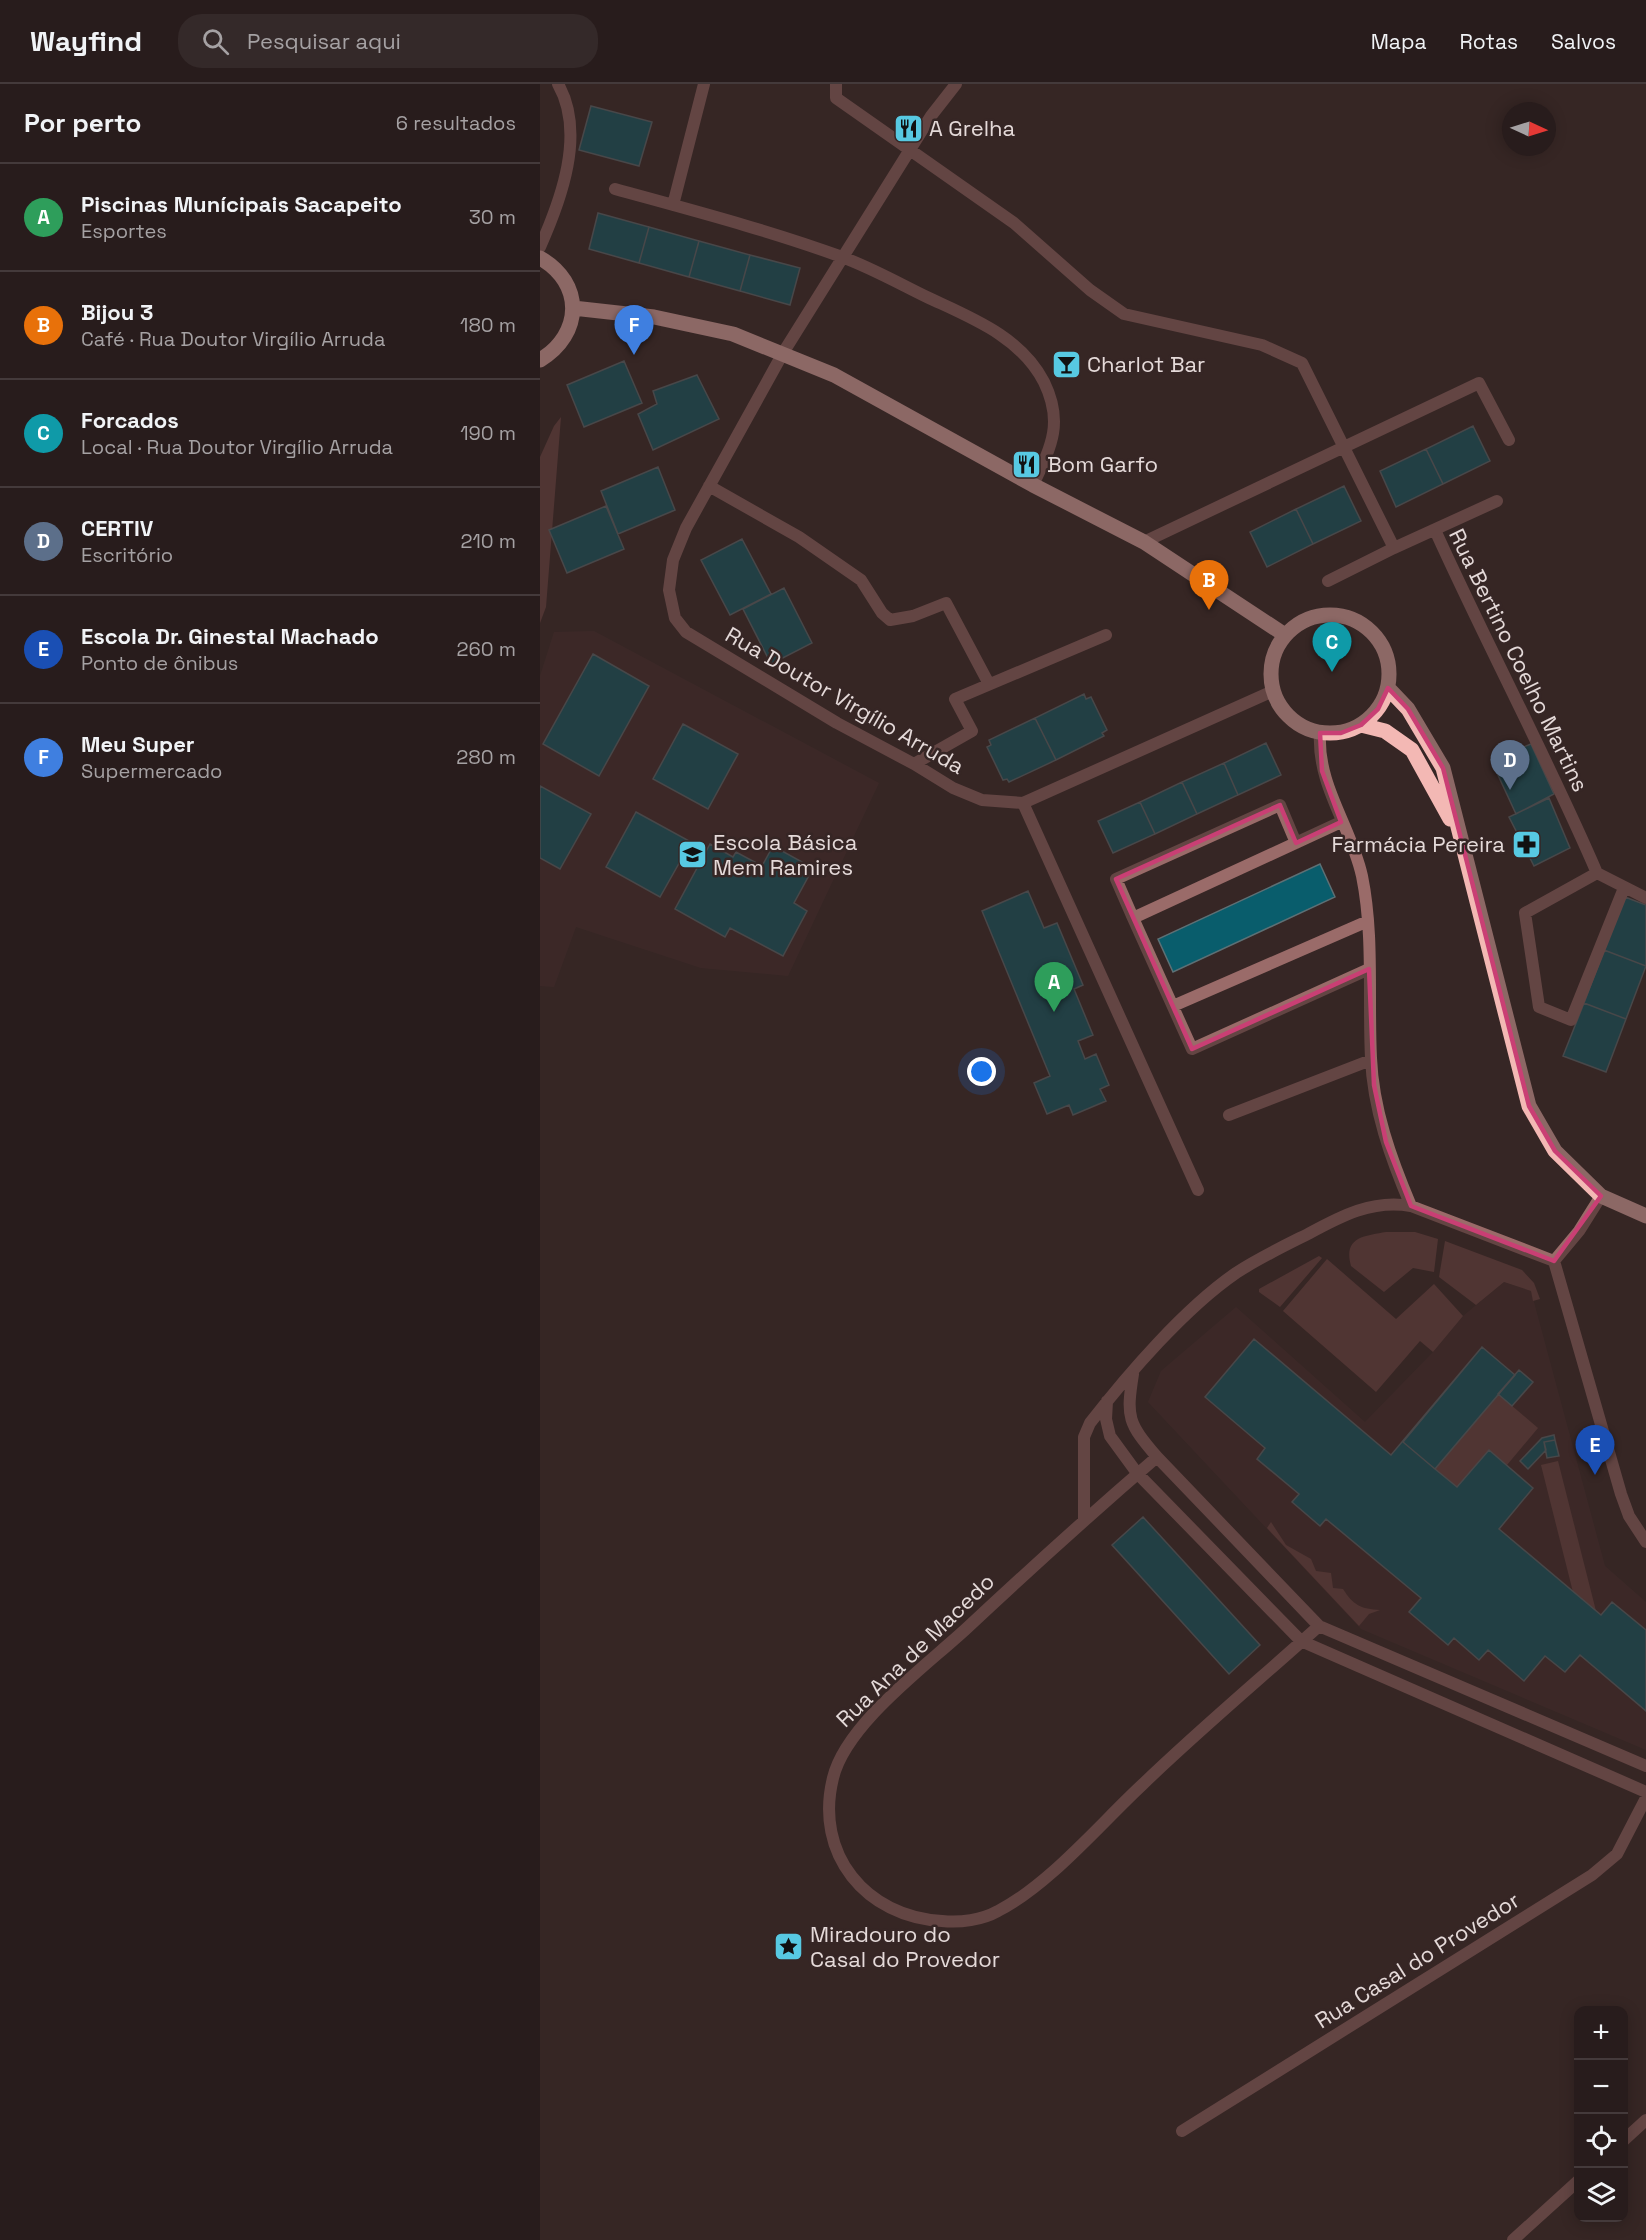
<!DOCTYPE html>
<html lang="pt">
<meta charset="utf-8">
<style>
:root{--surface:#281c1c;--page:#342929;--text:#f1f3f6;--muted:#a5a1a3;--line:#443a3b;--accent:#57c9e2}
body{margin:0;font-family:"Space Grotesk",sans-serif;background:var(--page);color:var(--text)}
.controls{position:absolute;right:18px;bottom:18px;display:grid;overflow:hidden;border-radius:12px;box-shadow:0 3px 15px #0003}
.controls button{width:54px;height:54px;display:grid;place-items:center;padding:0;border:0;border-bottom:2px solid var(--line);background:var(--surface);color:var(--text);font:30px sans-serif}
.compass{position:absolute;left:962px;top:18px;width:54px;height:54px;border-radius:50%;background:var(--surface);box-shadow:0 3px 15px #0003;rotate:94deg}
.you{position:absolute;left:442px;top:988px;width:21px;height:21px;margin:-15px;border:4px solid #fff;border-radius:50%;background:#1a73e8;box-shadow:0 0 0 9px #1a73e833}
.badge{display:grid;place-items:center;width:39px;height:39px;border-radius:50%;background:var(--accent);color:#fff;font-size:20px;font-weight:700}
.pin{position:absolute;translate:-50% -50px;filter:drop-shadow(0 2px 3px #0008)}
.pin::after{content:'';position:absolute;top:32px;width:21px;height:18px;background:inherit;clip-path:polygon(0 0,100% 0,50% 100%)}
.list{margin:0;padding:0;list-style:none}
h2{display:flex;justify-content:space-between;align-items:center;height:78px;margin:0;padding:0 24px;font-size:26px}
h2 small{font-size:20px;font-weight:400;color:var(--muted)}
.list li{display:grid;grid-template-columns:39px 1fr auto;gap:18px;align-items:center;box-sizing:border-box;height:108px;padding:0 24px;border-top:2px solid var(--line)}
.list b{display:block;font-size:22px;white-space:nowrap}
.list p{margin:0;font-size:20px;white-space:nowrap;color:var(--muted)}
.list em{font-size:20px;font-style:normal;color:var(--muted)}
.icon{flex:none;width:33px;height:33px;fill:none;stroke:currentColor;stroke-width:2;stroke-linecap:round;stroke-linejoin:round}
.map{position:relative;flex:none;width:1106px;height:2156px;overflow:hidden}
header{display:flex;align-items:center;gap:36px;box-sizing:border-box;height:84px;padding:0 30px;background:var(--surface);border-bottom:2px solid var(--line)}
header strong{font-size:28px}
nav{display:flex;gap:33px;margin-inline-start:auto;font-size:21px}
.search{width:420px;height:54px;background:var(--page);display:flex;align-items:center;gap:15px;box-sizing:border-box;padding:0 21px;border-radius:24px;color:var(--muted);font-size:22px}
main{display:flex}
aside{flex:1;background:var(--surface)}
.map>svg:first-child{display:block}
.built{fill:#432c2b}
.green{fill:#704745}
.building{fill:#095d6c;stroke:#5d7075;stroke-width:1.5}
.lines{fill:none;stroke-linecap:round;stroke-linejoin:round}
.pedestrian{stroke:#9a6b69;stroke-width:12}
.minor{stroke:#9a6b69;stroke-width:12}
.primary{stroke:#f3b8b4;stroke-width:15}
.marked{fill:none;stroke:#c93f74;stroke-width:4.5;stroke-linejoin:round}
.labels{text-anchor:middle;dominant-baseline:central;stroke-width:5;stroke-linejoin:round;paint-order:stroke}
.poi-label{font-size:22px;fill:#e5dad9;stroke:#362625;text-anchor:start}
.street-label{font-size:22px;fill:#e5dad9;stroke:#362625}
</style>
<header>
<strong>Wayfind</strong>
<div class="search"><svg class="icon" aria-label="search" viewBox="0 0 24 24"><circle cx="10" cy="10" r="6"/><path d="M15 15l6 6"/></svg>Pesquisar aqui</div>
<nav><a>Mapa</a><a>Rotas</a><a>Salvos</a></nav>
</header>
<main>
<aside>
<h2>Por perto<small>6 resultados</small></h2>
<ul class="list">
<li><span class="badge" style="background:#2e9e5b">A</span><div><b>Piscinas Munícipais Sacapeito</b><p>Esportes</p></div><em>30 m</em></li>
<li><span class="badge" style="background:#e8710a">B</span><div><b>Bijou 3</b><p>Café · Rua Doutor Virgílio Arruda</p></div><em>180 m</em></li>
<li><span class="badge" style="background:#0f9aa8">C</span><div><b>Forcados</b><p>Local · Rua Doutor Virgílio Arruda</p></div><em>190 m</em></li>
<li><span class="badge" style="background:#5c6f8a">D</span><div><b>CERTIV</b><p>Escritório</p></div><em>210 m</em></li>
<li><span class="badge" style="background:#1a4fb4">E</span><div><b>Escola Dr. Ginestal Machado</b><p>Ponto de ônibus</p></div><em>260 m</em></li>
<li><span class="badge" style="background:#3f7fe0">F</span><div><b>Meu Super</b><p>Supermercado</p></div><em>280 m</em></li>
</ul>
</aside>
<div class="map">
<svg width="1106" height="2156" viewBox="0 0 1106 2156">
<rect width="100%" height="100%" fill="#362625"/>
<path class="built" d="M 54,547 L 339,699 L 248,892 L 161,884 L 36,843 L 14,903 L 0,902 L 0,592 L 14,548 Z
M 964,1198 L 991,1207 L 1065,1482 L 1106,1518 L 1106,1666 L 821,1545 L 608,1318 L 621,1287 L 696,1223 L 825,1338 L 893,1268 L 923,1232 Z"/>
<path class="green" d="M 21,333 L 6,523 L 0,539 L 0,373 L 14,342 Z
M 846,1148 L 875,1148 L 898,1155 L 894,1188 L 873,1184 L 844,1208 L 811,1182 C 803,1153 824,1152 846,1148 Z
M 905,1157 L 982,1186 L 994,1199 L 1000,1215 L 993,1217 L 991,1207 L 964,1198 L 936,1221 L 899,1193 Z
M 779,1172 L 782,1174 L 740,1223 L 719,1208 L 719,1205 Z
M 787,1175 L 856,1235 L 894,1200 L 923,1232 L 893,1268 L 880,1257 L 836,1308 L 743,1227 Z
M 958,1310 L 998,1344 L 967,1381 L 949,1366 L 917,1403 L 895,1385 Z
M 1018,1377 L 1056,1527 L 1033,1508 L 1001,1381 Z
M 731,1438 L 746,1461 L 771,1475 L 776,1487 L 791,1489 L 793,1504 L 803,1505 C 813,1521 821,1525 840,1526 L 829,1530 L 819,1542 L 727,1444 Z"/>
<path class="building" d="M 51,22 L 112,38 L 99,82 L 39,66 Z
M 58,129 L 109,143 L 99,179 L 49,165 Z
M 109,143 L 159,157 L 149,193 L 99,179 Z
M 159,157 L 210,171 L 200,207 L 149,193 Z
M 210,171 L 260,184 L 250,221 L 200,207 Z
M 84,277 L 102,319 L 44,343 L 27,301 Z
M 157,291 L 179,335 L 113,366 L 98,330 L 117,320 L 113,307 Z
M 933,342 L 950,377 L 903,400 L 886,365 Z
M 886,365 L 903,400 L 856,423 L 840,387 Z
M 118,383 L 135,426 L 78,450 L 61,407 Z
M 804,402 L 821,437 L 773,460 L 756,425 Z
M 66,422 L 84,465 L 27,489 L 9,446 Z
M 756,425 L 773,460 L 727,483 L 710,448 Z
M 202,455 L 231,510 L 190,531 L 161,476 Z
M 244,504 L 272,559 L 231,580 L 203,525 Z
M 53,570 L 109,602 L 59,692 L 3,660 Z
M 544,610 L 546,615 L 551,613 L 567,646 L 562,649 L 564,652 L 516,676 L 495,634 Z
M 495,634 L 516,676 L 469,698 L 467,695 L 463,696 L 447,663 L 451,661 L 449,656 Z
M 143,640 L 198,670 L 168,725 L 113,695 Z
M 726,659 L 741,691 L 698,711 L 684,679 Z
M 991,660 L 1014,710 L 976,730 L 951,676 Z
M 684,679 L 698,711 L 657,730 L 642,698 Z
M 642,698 L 657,730 L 615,750 L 600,718 Z
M 0,702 L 51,730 L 20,785 L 0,774 Z
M 1009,714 L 1030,764 L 994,782 L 969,733 Z
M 600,718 L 615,750 L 573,769 L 558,737 Z
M 96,728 L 151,758 L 120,813 L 66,783 Z
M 170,760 L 193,773 L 196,768 L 222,782 L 233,762 L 273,784 L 254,819 L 267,827 L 243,872 L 190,844 L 185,853 L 135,825 Z
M 780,780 L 795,813 L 633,888 L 618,855 Z
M 488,807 L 504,844 L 517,839 L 543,901 L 534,905 L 553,951 L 538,957 L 545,975 L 556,970 L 569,1001 L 560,1005 L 566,1017 L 533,1031 L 529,1021 L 507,1030 L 494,999 L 510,992 L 442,827 Z
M 1085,813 L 1106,821 L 1106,882 L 1064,866 Z
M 1064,866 L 1106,882 L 1086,935 L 1044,919 Z
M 1044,919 L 1086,935 L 1066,988 L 1023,972 Z
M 714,1255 L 851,1371 L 942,1263 L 975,1291 L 895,1385 L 917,1403 L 949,1366 L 993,1404 L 959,1445 L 1061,1531 L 1072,1518 L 1106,1546 L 1106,1627 L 1040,1571 L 1025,1588 L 1005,1572 L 984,1597 L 948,1566 L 939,1576 L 914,1554 L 908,1561 L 869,1528 L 881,1514 L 786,1435 L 780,1442 L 752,1418 L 759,1410 L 717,1375 L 725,1364 L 665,1313 Z
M 942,1263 L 975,1291 L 895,1385 L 863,1358 Z
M 979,1286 L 993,1298 L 972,1322 L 958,1310 Z
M 1014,1351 L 1015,1356 L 1004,1358 L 1006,1366 L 988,1385 L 980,1377 L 1002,1354 Z
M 1015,1356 L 1019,1372 L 1007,1374 L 1004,1358 Z
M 603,1433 L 720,1561 L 689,1590 L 572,1461 Z"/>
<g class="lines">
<path class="pedestrian" d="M 483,719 L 658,1106"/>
<path class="minor" d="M 296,0 L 296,14 L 474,139 L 550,206 L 584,230 L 722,261 L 762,279 L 854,464 L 957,417
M 416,0 L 391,32 L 243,269 L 146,444 L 133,476 L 129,506 L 135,534 L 146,548 L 297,639 L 374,680 L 413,704 L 442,716 L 483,719 L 733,607
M 75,105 C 151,126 228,146 302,173 C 332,184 360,200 389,214 C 432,234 481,253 504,298 C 524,339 511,363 493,401
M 133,121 L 164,0
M 0,163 C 21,116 46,49 18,0
M 169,402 L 259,453 L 321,496 L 342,529 L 350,536 L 373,532 L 406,519 L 449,600
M 895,446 C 947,561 1007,673 1057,789 L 1106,814
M 604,458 L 939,299 L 969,356
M 788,497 L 854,464
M 780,649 C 777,702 811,742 822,792 C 834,851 828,913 831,974 C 833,1025 851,1075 871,1122
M 374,680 L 432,647 L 415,615 L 566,551
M 801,738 L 593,834 L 652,965 L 829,885
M 1057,789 L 985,829 L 999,923 L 1031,936 L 1084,804
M 593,834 L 576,795 L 740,721 L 756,759
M 633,922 L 828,837
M 689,1031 L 831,976
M 1061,1112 L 1039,1147 L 1014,1177 L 1081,1410 L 1089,1432 L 1106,1458
M 593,1290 C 586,1334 588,1339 617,1373 L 779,1542 L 1106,1682
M 567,1317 L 566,1335 L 570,1352 L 597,1389 L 761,1557 L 1106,1708
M 617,1373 C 552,1429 489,1486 427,1544 C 386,1582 306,1640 293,1694 C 274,1770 326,1833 402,1837 C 420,1839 442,1836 458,1827 C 509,1801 560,1740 602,1701 C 659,1646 720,1595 779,1542
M 544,1437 L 544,1353 L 550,1339 C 588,1290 645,1224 696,1189 C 719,1174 744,1162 768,1150 C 801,1132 833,1115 871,1122 L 1014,1177
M 642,2047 L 1052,1791 L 1077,1770 L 1106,1714
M 1084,2056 L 1106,2036
M 973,2156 L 1038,2097"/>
<path class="primary" d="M 0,174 C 44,199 43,250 0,276
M 33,224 L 114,233 L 193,250 L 294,291 L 493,401 L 604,458 L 745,551
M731 590a59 59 0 1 1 118 0a59 59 0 1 1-118 0Z
M 848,604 L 868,625 L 903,684 L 989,1022 L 1015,1067 L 1061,1112 L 1106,1132
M 821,641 L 845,647 L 872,666 L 910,735"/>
</g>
<path d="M0 0H1106V2156H0ZM 848,604 L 868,625 L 903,684 L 989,1022 L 1015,1067 L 1061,1112 L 1014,1177 L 871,1122 L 846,1058 L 834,1001 L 829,885 L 652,965 L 576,795 L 740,721 L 756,759 L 801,738 L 782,687 L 780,649 L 801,649 L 821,641 L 838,625 Z" fill="#362625" fill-opacity=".55" fill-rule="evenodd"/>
<path class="marked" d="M 848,604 L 868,625 L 903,684 L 989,1022 L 1015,1067 L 1061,1112 L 1014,1177 L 871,1122 L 846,1058 L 834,1001 L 829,885 L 652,965 L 576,795 L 740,721 L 756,759 L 801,738 L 782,687 L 780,649 L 801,649 L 821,641 L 838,625 Z"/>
<defs>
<symbol id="restaurant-square" viewBox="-11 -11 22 22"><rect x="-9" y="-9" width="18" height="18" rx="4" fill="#57c9e2" stroke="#362625"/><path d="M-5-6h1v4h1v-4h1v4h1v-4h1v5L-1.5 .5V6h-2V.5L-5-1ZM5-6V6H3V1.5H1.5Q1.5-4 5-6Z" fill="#111"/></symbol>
<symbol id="bar-square" viewBox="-11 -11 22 22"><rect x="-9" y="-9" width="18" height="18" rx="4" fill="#57c9e2" stroke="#362625"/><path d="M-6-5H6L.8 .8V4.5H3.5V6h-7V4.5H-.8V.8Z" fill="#111"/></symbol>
<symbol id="pharmacy-square" viewBox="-11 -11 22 22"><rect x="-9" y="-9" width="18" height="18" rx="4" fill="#57c9e2" stroke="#362625"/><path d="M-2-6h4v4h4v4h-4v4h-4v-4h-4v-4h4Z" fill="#111"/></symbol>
<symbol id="school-square" viewBox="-11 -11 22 22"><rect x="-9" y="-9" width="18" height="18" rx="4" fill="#57c9e2" stroke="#362625"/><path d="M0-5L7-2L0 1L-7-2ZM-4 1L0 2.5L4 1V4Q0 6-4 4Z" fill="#111"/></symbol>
<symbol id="sight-square" viewBox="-11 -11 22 22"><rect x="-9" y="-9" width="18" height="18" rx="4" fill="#57c9e2" stroke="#362625"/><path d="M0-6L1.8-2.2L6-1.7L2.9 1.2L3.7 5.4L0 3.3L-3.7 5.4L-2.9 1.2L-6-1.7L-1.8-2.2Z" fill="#111"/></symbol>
</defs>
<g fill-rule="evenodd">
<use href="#restaurant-square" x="352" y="28" width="33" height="33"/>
<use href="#bar-square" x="510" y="264" width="33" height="33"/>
<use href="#restaurant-square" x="470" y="364" width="33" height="33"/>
<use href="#pharmacy-square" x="970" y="744" width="33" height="33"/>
<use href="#school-square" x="136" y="754" width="33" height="33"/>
<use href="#sight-square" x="232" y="1846" width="33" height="33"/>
</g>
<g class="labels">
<g class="poi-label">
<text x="389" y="44">A Grelha</text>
<text x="547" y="280">Charlot Bar</text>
<text x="507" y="380">Bom Garfo</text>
<text x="173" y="758">Escola Básica<tspan x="173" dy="25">Mem Ramires</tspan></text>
<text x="965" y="760" text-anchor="end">Farmácia Pereira</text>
<text x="270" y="1850">Miradouro do<tspan x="270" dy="25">Casal do Provedor</tspan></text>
</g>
<g class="street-label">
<text transform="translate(979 576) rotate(64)">Rua Bertino Coelho Martins</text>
<text transform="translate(305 616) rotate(30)">Rua Doutor Virgílio Arruda</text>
<text transform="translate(375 1566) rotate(-44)">Rua Ana de Macedo</text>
<text transform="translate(877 1876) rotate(-32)">Rua Casal do Provedor</text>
</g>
</g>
</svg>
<div class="controls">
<button>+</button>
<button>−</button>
<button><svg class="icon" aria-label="locate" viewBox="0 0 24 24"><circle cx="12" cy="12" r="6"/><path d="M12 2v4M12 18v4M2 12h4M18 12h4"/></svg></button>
<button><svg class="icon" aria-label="layers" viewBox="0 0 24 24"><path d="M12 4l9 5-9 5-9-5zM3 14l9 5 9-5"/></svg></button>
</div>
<svg class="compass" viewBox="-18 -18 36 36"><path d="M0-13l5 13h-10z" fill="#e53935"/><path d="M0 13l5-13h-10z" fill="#a5a1a3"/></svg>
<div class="you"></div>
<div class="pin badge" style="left:514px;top:928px;background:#2e9e5b">A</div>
<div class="pin badge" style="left:669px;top:526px;background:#e8710a">B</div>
<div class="pin badge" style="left:792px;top:588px;background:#0f9aa8">C</div>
<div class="pin badge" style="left:970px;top:706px;background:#5c6f8a">D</div>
<div class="pin badge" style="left:1055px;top:1391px;background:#1a4fb4">E</div>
<div class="pin badge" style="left:94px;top:271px;background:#3f7fe0">F</div>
</div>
</main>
